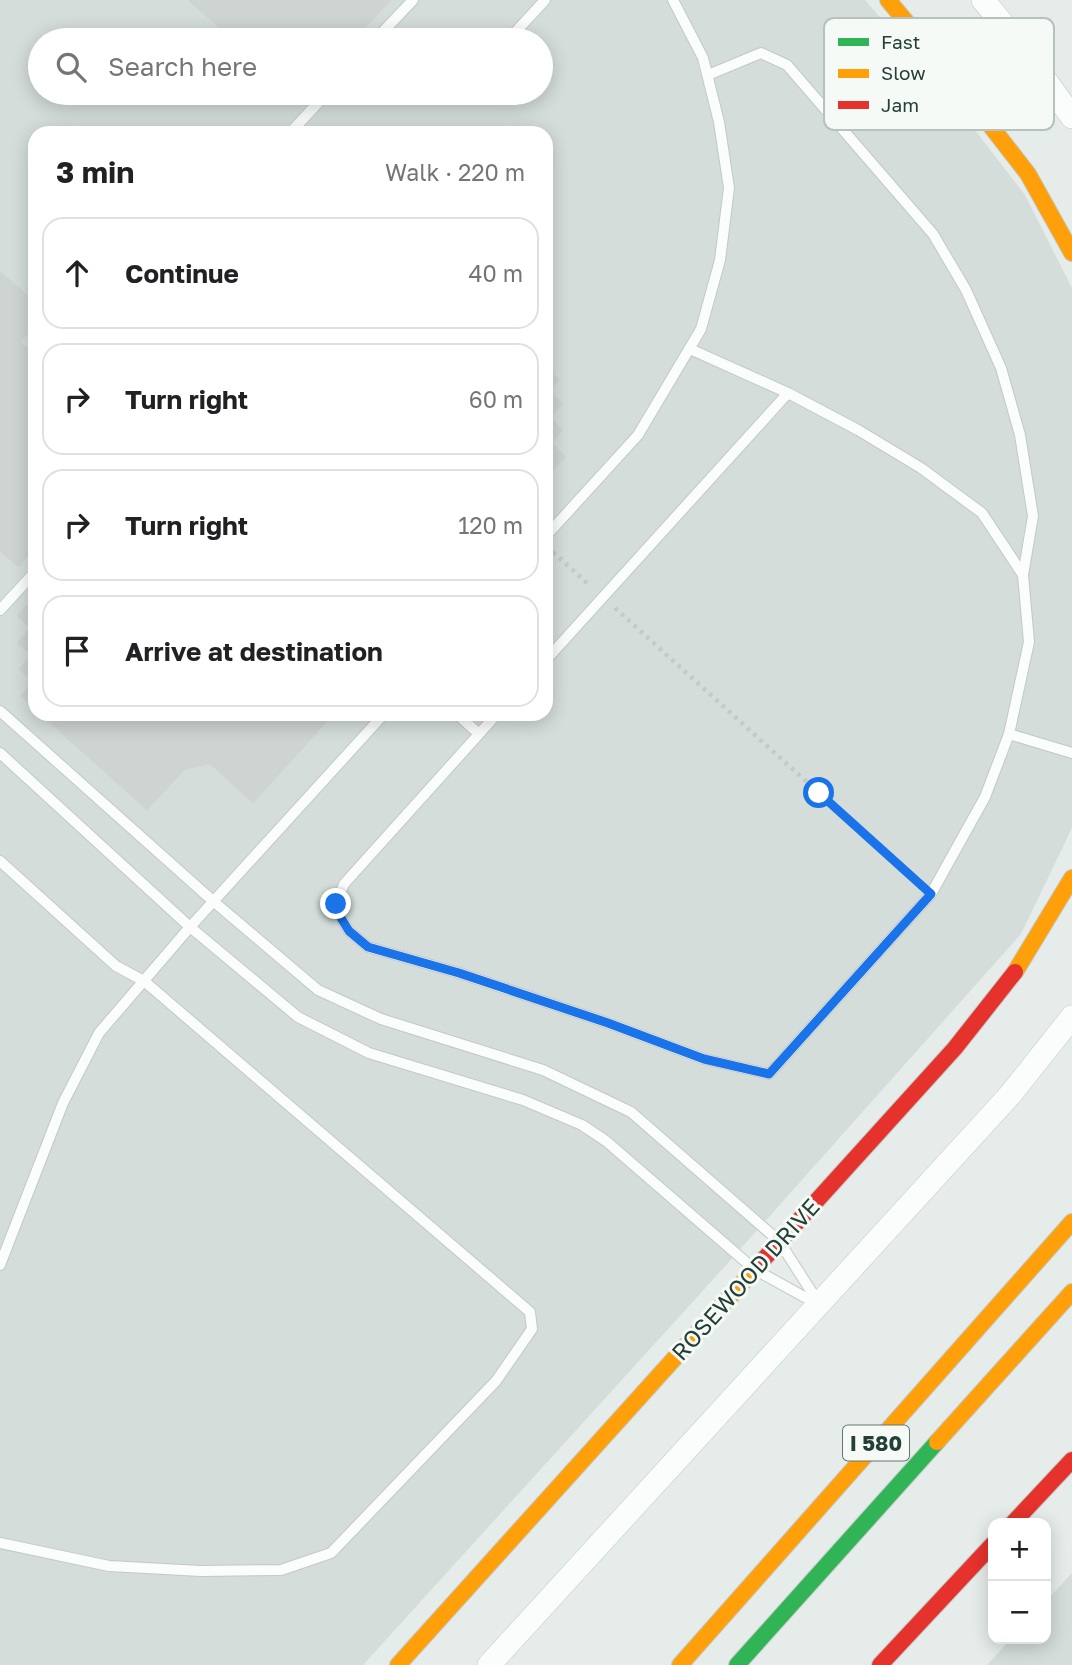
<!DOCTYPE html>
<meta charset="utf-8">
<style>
:root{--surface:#fff;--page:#f6f6f6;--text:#202124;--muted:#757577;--line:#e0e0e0}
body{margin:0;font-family:"Golos Text",sans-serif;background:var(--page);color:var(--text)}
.controls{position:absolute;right:21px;bottom:21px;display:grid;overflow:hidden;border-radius:14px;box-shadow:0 4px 18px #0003}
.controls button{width:63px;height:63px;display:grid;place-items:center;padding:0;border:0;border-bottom:2px solid var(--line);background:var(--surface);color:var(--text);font:35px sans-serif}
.stop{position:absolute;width:21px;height:21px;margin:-16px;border:5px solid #1a73e8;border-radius:50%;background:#fff}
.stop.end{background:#1a73e8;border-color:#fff;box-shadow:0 2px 7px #0008}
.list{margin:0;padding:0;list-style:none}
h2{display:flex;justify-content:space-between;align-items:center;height:91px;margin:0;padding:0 28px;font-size:30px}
h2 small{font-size:23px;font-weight:400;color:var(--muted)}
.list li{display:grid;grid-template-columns:46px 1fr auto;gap:21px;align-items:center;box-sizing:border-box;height:112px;margin:0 14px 14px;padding:0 14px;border:2px solid var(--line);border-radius:21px}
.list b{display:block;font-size:26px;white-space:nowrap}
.list em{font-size:23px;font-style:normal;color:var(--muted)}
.icon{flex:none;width:38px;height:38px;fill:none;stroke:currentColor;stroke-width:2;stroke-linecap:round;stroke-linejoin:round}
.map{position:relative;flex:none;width:1072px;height:1665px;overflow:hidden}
.search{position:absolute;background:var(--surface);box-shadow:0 4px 18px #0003;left:28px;top:28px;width:525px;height:77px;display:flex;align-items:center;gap:18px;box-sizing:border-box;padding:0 24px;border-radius:38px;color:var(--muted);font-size:26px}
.panel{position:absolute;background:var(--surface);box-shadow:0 4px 18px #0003;left:28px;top:126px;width:525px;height:595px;border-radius:21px}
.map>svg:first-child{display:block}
.built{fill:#d4ddd9;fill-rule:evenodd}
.building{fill:#ced4d2;stroke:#cfd4d2;stroke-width:2}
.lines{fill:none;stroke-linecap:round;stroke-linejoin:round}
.lane-casing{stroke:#c3c9c6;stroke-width:12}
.street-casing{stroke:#c3c9c6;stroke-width:24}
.fast-casing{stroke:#c1c9c6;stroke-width:18}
.slow-casing{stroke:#c1c9c6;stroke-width:18}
.jam-casing{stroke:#c1c9c6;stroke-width:18}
.path{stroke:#c2cbc7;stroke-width:4.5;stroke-dasharray:3.5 5;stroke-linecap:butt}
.lane{stroke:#fbfcfc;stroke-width:10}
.street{stroke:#fbfcfc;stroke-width:23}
.fast{stroke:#30b455;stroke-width:16}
.slow{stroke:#ff9f0a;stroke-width:16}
.jam{stroke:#e5322d;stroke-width:16}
.route{stroke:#1a73e8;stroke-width:9}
.labels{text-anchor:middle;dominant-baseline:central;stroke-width:6;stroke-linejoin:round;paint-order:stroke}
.shield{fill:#f5faf7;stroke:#627770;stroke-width:2}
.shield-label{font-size:21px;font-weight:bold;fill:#233f36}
.street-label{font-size:23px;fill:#233f36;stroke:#f5faf7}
.key{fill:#f5faf7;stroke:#b6c2bd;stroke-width:2}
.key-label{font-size:19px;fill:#233f36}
</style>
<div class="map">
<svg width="1072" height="1665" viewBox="0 0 1072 1665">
<rect width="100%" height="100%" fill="#e6ece9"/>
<path class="built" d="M 0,0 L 865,0 L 957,107 L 1025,195 L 1072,288 L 1072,828 L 1021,934 L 718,1274 L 363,1665 L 0,1665 ZM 40,40 L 541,40 L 541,93 L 40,93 ZM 35,133 L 546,133 L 546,714 L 35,714 Z
M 1072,1573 L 1072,1665 L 987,1665 L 1011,1639 L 1046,1639 L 1046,1601 Z"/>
<path class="building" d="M 189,0 L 390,0 L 353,40 L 234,40 Z
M 0,272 L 35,303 L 35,324 L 19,342 L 35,356 L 35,547 L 18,566 L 0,550 Z
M 546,368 L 558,380 L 548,391 L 562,404 L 549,417 L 562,430 L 551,443 L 565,457 L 546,477 Z
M 35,597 L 35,708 L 21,696 L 34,682 L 20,669 L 32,655 L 18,643 L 31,628 L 18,616 Z
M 41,714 L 333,714 L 253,802 L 210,763 L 184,769 L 147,809 Z"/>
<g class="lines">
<defs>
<path id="lane" d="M 375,40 L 413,0
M 508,40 L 545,0
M 708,75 L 761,53 L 787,65 L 933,234 L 966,290 L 1001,368 L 1020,435 L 1033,516 L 1023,575
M 290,133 L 327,93
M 546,536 L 638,435 L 701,329 L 720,260 L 729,188 L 719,122 L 703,58 L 673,0
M 0,610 L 35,572
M 546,660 L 788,393
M 0,711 L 213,901 L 318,990 L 381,1019 L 543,1070 L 631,1112 L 779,1241 L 820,1305
M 457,714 L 479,734
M 497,714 L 344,884 L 336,904 L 341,918 L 349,931 L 368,947 L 459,973 L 608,1023 L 704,1059 L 769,1074 L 931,894 L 985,797 L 1009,734 L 1029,642 L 1023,575 L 982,513 L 921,468 L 858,430 L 788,393 L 690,349
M 1009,734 L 1072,753
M 0,753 L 190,927 L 298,1017 L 369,1053 L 523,1100 L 582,1125 L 606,1141 L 754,1269 L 817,1304
M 0,861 L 116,966 L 144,981 L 530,1312 L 532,1329 L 496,1381 L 331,1553 L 281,1570 L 201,1571 L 109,1566 L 0,1543
M 0,1265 L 63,1103 L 99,1033 L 190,927 L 384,714"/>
<path id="street" d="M 983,0 L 1017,41 L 1072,117
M 489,1665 L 1010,1095 L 1072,1017"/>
<path id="fast" d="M 737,1665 L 937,1442"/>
<path id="slow" d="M 888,0 L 959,85 L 1028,174 L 1072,253
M 1015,972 L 1072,878
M 937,1442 L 1072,1292
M 398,1665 L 764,1259
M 680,1665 L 1072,1222"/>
<path id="jam" d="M 764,1259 L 955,1048 L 1015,972
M 1013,1523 L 1072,1460
M 880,1665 L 993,1544"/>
</defs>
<use href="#lane" class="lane-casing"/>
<use href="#street" class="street-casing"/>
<use href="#fast" class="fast-casing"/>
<use href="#slow" class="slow-casing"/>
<use href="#jam" class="jam-casing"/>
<path class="path" d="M 553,552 L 590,586
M 615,608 L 917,882"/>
<use href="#lane" class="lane"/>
<use href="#street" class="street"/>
<use href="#fast" class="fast"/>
<use href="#slow" class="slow"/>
<use href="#jam" class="jam"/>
</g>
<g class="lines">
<path class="route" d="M 336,904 L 341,918 L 349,931 L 368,947 L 459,973 L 608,1023 L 704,1059 L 769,1074 L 931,894 L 819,793"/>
</g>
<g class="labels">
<rect class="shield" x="843" y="1425.5" width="66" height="35" rx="5"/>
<g class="shield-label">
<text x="876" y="1443">I 580</text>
</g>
<g class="street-label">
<text transform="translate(745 1279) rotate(-48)">ROSEWOOD DRIVE</text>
</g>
</g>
<rect x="824" y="18" width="230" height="112" rx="10" class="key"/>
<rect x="838" y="38" width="31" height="8" fill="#30b455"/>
<rect x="838" y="69" width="31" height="9" fill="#ff9f0a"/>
<rect x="838" y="101" width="31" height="8" fill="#e5322d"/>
<g class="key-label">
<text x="881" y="49">Fast</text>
<text x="881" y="80">Slow</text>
<text x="881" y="112">Jam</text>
</g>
</svg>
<div class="controls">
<button>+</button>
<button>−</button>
</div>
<div class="stop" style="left:819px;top:793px"></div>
<div class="stop end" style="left:336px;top:904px"></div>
<div class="search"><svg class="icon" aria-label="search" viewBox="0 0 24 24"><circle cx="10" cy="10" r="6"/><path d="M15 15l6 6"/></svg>Search here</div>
<section class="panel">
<h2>3 min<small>Walk · 220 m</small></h2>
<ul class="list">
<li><svg class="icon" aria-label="ahead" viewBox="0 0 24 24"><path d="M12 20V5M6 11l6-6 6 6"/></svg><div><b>Continue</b></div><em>40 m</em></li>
<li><svg class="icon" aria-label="right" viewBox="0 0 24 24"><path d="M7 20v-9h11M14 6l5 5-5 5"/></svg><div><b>Turn right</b></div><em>60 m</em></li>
<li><svg class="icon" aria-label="right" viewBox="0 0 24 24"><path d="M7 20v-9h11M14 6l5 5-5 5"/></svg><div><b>Turn right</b></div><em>120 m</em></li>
<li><svg class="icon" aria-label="arrive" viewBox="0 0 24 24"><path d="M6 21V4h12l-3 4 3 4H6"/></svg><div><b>Arrive at destination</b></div></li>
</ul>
</section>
</div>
